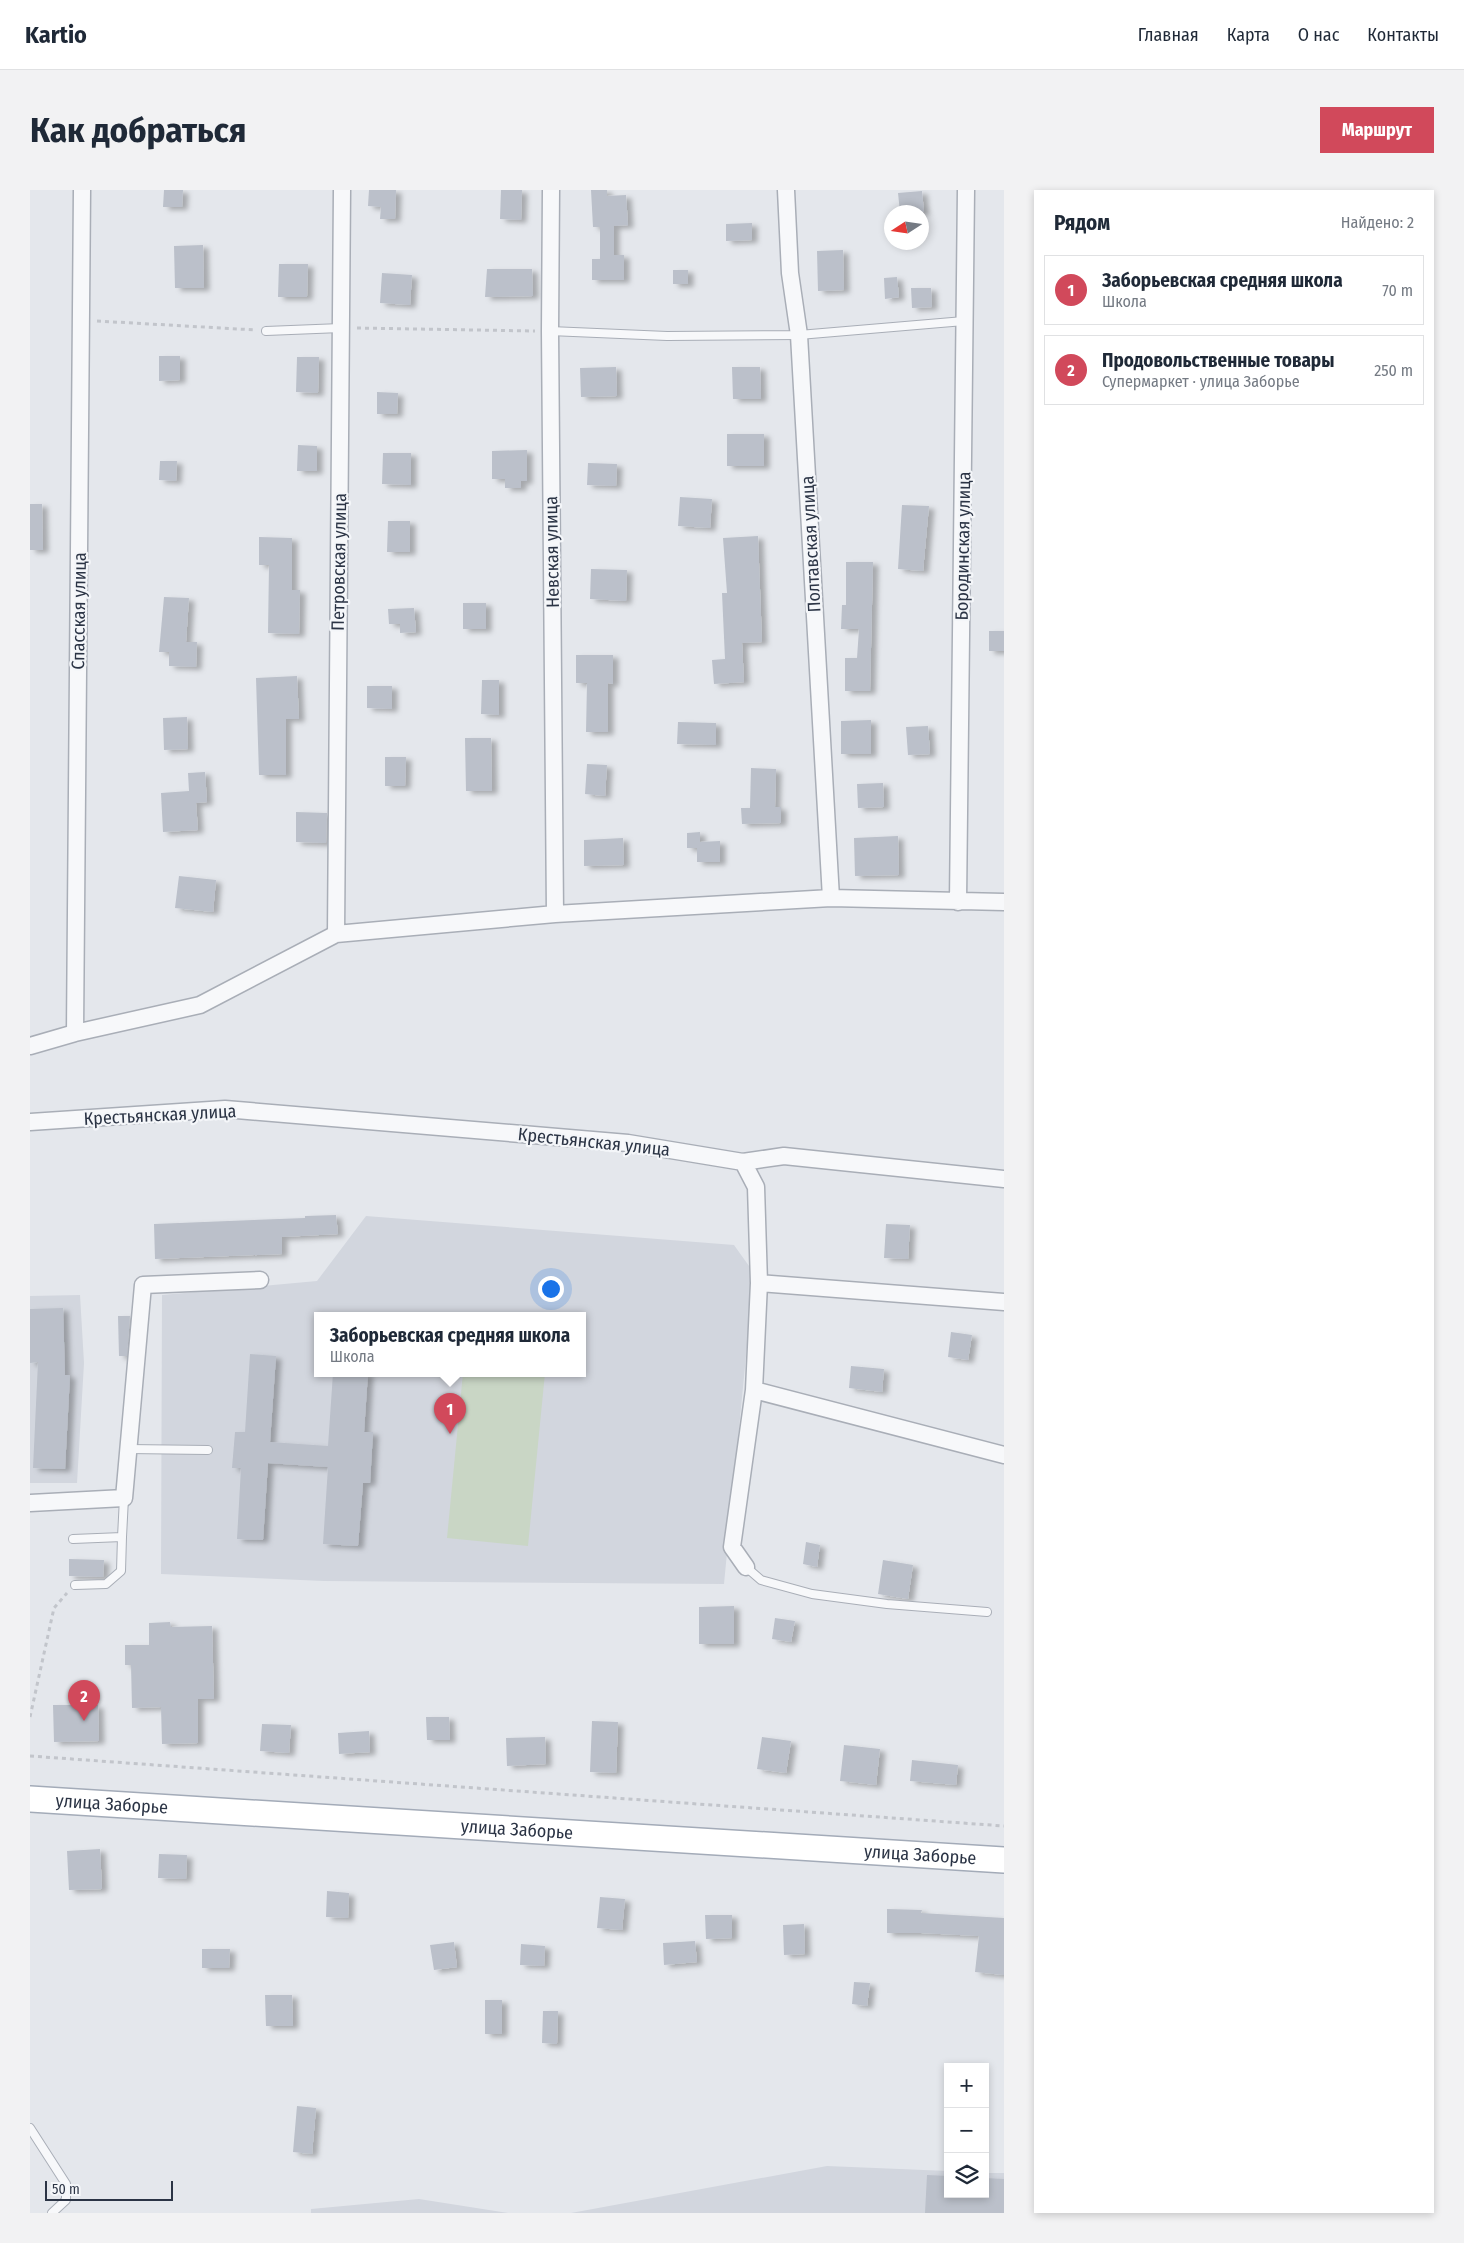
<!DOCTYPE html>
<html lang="ru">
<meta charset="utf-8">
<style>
:root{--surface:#fff;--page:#f2f2f3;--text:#1f2937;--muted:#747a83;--line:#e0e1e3;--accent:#d1495b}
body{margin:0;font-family:"Fira Sans Condensed",sans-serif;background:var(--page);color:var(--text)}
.controls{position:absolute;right:15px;bottom:15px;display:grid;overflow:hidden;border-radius:0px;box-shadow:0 2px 8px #0003}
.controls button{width:45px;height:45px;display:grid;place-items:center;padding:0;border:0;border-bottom:1px solid var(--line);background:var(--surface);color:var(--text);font:25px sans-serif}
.compass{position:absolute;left:854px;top:15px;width:45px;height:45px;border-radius:50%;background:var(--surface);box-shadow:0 2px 8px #0003;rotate:258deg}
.scale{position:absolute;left:15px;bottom:12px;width:128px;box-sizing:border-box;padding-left:5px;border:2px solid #2b3445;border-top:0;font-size:14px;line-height:18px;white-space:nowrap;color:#2b3445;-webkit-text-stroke:4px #f4f6f9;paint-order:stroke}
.you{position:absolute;left:520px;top:1098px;width:18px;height:18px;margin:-12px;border:4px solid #fff;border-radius:50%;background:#1a73e8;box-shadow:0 0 0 8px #1a73e833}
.badge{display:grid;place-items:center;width:32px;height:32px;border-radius:50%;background:var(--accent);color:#fff;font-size:16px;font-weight:700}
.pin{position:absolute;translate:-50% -41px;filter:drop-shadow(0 1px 2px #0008)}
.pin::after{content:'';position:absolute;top:26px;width:18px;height:15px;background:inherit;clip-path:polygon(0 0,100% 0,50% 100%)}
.popup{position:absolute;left:284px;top:1122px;width:272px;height:65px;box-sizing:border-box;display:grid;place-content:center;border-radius:0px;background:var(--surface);filter:drop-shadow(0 1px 4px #0005);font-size:16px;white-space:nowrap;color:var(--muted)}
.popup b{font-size:19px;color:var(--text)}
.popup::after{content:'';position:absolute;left:50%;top:100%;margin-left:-10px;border:10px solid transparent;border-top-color:var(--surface)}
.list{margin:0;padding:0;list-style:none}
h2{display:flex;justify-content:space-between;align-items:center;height:65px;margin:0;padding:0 20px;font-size:21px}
h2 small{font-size:16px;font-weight:400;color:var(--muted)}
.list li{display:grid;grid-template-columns:32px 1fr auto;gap:15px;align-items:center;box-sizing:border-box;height:70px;margin:0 10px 10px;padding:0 10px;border:1px solid var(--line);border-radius:0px}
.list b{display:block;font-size:19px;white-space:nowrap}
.list p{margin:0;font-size:16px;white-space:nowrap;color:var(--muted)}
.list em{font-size:16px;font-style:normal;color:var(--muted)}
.icon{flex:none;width:28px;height:28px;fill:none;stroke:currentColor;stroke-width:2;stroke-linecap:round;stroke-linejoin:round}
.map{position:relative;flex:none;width:974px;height:2023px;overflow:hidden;border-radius:0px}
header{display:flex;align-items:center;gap:30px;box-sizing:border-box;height:70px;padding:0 25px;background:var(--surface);border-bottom:1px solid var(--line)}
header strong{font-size:24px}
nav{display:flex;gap:28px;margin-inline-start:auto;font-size:18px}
.intro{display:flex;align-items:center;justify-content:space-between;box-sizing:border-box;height:120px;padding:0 30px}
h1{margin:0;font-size:35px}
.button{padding:12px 22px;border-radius:0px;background:var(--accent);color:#fff;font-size:18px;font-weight:700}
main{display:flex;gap:30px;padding:0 30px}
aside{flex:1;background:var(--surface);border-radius:0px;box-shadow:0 2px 8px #0003}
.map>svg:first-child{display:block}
.built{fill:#d2d6de;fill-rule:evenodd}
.green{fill:#c9d6c5}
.building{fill:#bbc0ca;filter:url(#shadow)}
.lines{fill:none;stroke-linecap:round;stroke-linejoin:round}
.service-casing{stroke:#a9aeb7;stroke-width:10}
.minor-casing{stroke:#a9aeb7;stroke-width:19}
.primary-casing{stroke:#a3abb8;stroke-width:28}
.path{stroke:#c2c5cb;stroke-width:3;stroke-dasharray:4 4;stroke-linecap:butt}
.service{stroke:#f7f8fa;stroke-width:8}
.minor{stroke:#f7f8fa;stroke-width:16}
.primary{stroke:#fff;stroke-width:25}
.labels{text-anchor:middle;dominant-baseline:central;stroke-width:4.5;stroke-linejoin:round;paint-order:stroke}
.street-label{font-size:18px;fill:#2b3445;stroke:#f4f6f9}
</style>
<header>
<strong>Kartio</strong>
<nav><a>Главная</a><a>Карта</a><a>О нас</a><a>Контакты</a></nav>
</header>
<div class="intro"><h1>Как добраться</h1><a class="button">Маршрут</a></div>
<main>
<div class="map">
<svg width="974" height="2023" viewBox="0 0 974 2023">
<defs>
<filter id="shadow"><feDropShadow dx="5.5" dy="3" stdDeviation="2.5" flood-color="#0004"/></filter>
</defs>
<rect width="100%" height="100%" fill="#e4e7ec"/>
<path class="built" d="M 336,1026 L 704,1055 L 724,1083 L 694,1394 L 294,1391 L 131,1384 L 132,1105 L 287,1091 ZM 288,1125 L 552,1125 L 552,1183 L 288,1183 Z
M 50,1105 L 54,1173 L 47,1293 L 0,1293 L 0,1106 Z
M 797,1976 L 918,1981 L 918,2004 L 955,2004 L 955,1983 L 974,1983 L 974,2023 L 541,2023 Z
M 389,2009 L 478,2023 L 281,2023 L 281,2019 Z"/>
<path class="green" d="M 433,1183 L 515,1183 L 498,1356 L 417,1348 Z"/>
<path class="building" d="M 134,0 L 153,0 L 152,17 L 133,17 Z
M 339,0 L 366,0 L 365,29 L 350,29 L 351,17 L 338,16 Z
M 471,0 L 492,0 L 491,30 L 470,29 Z
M 561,0 L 577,0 L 577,6 L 596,5 L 598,35 L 584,36 L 584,65 L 594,65 L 594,90 L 562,90 L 562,69 L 570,69 L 570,37 L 563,37 Z
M 892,1 L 894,22 L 870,22 L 868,3 Z
M 722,33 L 722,50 L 696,51 L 696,34 Z
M 173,55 L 174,98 L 145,98 L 144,56 Z
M 813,60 L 814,100 L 788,101 L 787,61 Z
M 249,74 L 278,74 L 277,107 L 248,107 Z
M 457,79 L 502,79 L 503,106 L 455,107 Z
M 643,80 L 658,80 L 658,94 L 643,94 Z
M 352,83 L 382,85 L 380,115 L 350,113 Z
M 867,87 L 869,107 L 855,109 L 854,88 Z
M 881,98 L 901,98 L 902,117 L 882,118 Z
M 129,166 L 150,166 L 150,190 L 129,191 Z
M 267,167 L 289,167 L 288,203 L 266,202 Z
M 586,177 L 587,206 L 551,207 L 550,178 Z
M 702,177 L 730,177 L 731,209 L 703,209 Z
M 347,202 L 368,203 L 367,224 L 347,224 Z
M 697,244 L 734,244 L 734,276 L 697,276 Z
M 268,255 L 287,256 L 287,281 L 267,281 Z
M 497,260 L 497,291 L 491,291 L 491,298 L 475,298 L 475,289 L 462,289 L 462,261 Z
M 353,263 L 381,263 L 381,295 L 352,294 Z
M 130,271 L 147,271 L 146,291 L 129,290 Z
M 558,273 L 587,274 L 586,296 L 557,295 Z
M 650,307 L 682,309 L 680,338 L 648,336 Z
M 0,314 L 12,314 L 13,360 L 0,360 Z
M 872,315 L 899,316 L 893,381 L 868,379 Z
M 358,331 L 380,331 L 380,362 L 357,362 Z
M 728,346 L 732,452 L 712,453 L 714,492 L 684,494 L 682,470 L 695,469 L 692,403 L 697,403 L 693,348 Z
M 229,347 L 262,348 L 262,400 L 270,400 L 269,444 L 238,443 L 239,375 L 229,375 Z
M 816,372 L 843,372 L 840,501 L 815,501 L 815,468 L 827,468 L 829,439 L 811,439 L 812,415 L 816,415 Z
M 561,379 L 597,380 L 596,411 L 560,409 Z
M 134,407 L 159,408 L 156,452 L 167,452 L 166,477 L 139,476 L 139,462 L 129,462 Z
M 433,413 L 456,413 L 456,439 L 433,439 Z
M 384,418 L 386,442 L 370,443 L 370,434 L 359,434 L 358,419 Z
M 959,441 L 974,441 L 974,461 L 959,461 Z
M 546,465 L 583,465 L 583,494 L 578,493 L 578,542 L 556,542 L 557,493 L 546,493 Z
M 267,486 L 269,529 L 256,529 L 256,585 L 229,585 L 226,488 Z
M 452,490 L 469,490 L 469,525 L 451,524 Z
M 337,496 L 362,496 L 362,519 L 337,518 Z
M 157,527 L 158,559 L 134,560 L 133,528 Z
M 841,530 L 841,564 L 811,564 L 811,531 Z
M 648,532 L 686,533 L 686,555 L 647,554 Z
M 898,536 L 900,564 L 878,565 L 876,537 Z
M 435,548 L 461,548 L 462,601 L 436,601 Z
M 355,567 L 376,567 L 375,596 L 355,596 Z
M 557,574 L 577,575 L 575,606 L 555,604 Z
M 721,578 L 746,579 L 745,617 L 751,617 L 751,633 L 712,634 L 711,618 L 720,618 Z
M 175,582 L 177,612 L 166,613 L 168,640 L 133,642 L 131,603 L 159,601 L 158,583 Z
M 853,593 L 854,617 L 828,618 L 827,594 Z
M 266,622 L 297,623 L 296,653 L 266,652 Z
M 670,642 L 670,652 L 690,651 L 690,672 L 667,672 L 667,658 L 657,658 L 657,643 Z
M 868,646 L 869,685 L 825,686 L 824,648 Z
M 593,648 L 594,675 L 554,676 L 554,650 Z
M 149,686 L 186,690 L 183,722 L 145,718 Z
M 306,1025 L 308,1044 L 252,1047 L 252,1064 L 125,1069 L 124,1034 L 275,1028 L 275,1026 Z
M 856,1034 L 880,1035 L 878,1069 L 854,1068 Z
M 33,1118 L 35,1185 L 40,1185 L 35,1279 L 3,1278 L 8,1172 L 0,1173 L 0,1119 Z
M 88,1126 L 100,1126 L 97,1166 L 89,1166 Z
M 921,1142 L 942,1145 L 938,1170 L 918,1167 Z
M 220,1164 L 246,1166 L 240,1252 L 298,1256 L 303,1183 L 338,1183 L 334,1242 L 343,1242 L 340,1293 L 333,1293 L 328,1356 L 293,1354 L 298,1277 L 238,1273 L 233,1350 L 207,1349 L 211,1278 L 202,1278 L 205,1242 L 215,1242 Z
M 821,1176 L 854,1179 L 852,1202 L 819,1198 Z
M 776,1352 L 790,1355 L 787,1377 L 773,1374 Z
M 39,1369 L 74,1370 L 73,1387 L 39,1386 Z
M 853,1370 L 883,1375 L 878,1409 L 848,1404 Z
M 704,1416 L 704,1454 L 669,1454 L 669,1417 Z
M 745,1428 L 765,1431 L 761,1452 L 742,1449 Z
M 140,1432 L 141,1437 L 182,1436 L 184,1509 L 168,1509 L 168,1553 L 132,1554 L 131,1517 L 102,1518 L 101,1475 L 95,1475 L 95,1455 L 119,1455 L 119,1433 Z
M 23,1515 L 68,1515 L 69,1551 L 24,1552 Z
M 396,1527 L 419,1527 L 420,1550 L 397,1550 Z
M 562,1531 L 588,1532 L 586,1583 L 560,1582 Z
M 232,1534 L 261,1535 L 259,1563 L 230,1561 Z
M 339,1541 L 340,1562 L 309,1564 L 308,1543 Z
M 515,1547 L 516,1574 L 477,1576 L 476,1548 Z
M 732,1547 L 761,1551 L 756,1583 L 727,1579 Z
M 814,1555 L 850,1559 L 846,1595 L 810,1591 Z
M 882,1570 L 928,1575 L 926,1595 L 880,1591 Z
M 70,1659 L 72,1699 L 39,1700 L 37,1661 Z
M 129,1664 L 157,1665 L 156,1689 L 128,1688 Z
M 297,1701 L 319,1703 L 318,1728 L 296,1727 Z
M 570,1707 L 595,1709 L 592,1740 L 567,1738 Z
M 857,1719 L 892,1720 L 891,1723 L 974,1728 L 974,1785 L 945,1782 L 949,1746 L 891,1743 L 857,1743 Z
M 675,1725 L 702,1725 L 702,1748 L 676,1749 Z
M 774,1734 L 775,1764 L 754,1765 L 753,1735 Z
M 665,1751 L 667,1772 L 634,1775 L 633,1753 Z
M 424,1752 L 427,1777 L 404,1780 L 400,1755 Z
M 491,1754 L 515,1756 L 514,1776 L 490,1775 Z
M 172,1759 L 200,1759 L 199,1778 L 172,1778 Z
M 824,1792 L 840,1793 L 837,1816 L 822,1814 Z
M 235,1805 L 262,1805 L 263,1836 L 236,1836 Z
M 455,1810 L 472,1810 L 472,1844 L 455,1844 Z
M 513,1821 L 528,1821 L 527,1854 L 512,1853 Z
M 267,1916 L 286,1918 L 282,1964 L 263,1962 Z
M 897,1985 L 918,1986 L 918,2004 L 955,2004 L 955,1988 L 974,1989 L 974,2023 L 895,2023 Z"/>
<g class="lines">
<defs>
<path id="service" d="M 236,141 L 311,138
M 520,141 L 637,146 L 769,145 L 934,131
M 98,1259 L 178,1260
M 43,1349 L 92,1347 L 94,1308
M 716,1377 L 731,1390 L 782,1404 L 857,1414 L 957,1422
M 45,1395 L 76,1394 L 91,1381 L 92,1347
M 0,1938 L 36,1994 L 36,2010 L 22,2023"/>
<path id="minor" d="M 521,0 L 520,141 L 525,724
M 756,0 L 760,83 L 769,145 L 801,708
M 928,712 L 936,0
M 306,744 L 312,0
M 45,843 L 52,0
M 0,856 L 45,843 L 170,815 L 306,744 L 525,724 L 801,708 L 974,712
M 0,932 L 195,919 L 598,953 L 713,972 L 726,997 L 729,1093 L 724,1200 L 702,1357 L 716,1377
M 713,972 L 754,966 L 974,989
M 729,1093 L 974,1112
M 724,1200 L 974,1265
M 0,1313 L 94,1308 L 113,1095 L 230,1090"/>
<g id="primary">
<path id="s1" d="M 0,1609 L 974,1670"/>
</g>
</defs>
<use href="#service" class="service-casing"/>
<use href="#minor" class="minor-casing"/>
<use href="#primary" class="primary-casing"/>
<path class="path" d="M 67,131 L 226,140
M 327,138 L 505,141
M 0,1527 L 24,1418 L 37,1403
M 0,1566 L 974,1636"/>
<use href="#service" class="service"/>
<use href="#minor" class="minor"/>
<use href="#primary" class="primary"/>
</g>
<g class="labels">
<g class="street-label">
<text transform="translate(781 354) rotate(-93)">Полтавская улица</text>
<text transform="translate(933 356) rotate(-89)">Бородинская улица</text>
<text transform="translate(522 362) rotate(-91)">Невская улица</text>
<text transform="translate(309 372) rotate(-89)">Петровская улица</text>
<text transform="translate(49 421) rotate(-89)">Спасская улица</text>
<text transform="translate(130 925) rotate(-3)">Крестьянская улица</text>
<text transform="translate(564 952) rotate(6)">Крестьянская улица</text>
<text stroke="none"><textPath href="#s1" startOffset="82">улица Заборье</textPath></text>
<text stroke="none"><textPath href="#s1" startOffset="488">улица Заборье</textPath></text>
<text stroke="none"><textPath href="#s1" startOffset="892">улица Заборье</textPath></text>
</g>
</g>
</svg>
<div class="controls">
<button>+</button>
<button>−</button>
<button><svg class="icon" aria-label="layers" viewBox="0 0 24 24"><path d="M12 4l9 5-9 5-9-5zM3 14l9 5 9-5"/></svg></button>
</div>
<svg class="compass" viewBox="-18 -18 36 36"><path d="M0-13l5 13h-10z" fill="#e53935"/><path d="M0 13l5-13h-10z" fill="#747a83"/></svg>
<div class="scale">50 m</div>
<div class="you"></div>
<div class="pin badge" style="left:420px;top:1244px">1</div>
<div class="popup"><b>Заборьевская средняя школа</b>Школа</div>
<div class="pin badge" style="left:54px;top:1531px">2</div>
</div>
<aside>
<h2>Рядом<small>Найдено: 2</small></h2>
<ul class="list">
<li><span class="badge">1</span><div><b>Заборьевская средняя школа</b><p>Школа</p></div><em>70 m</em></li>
<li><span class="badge">2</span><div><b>Продовольственные товары</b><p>Супермаркет · улица Заборье</p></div><em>250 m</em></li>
</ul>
</aside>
</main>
